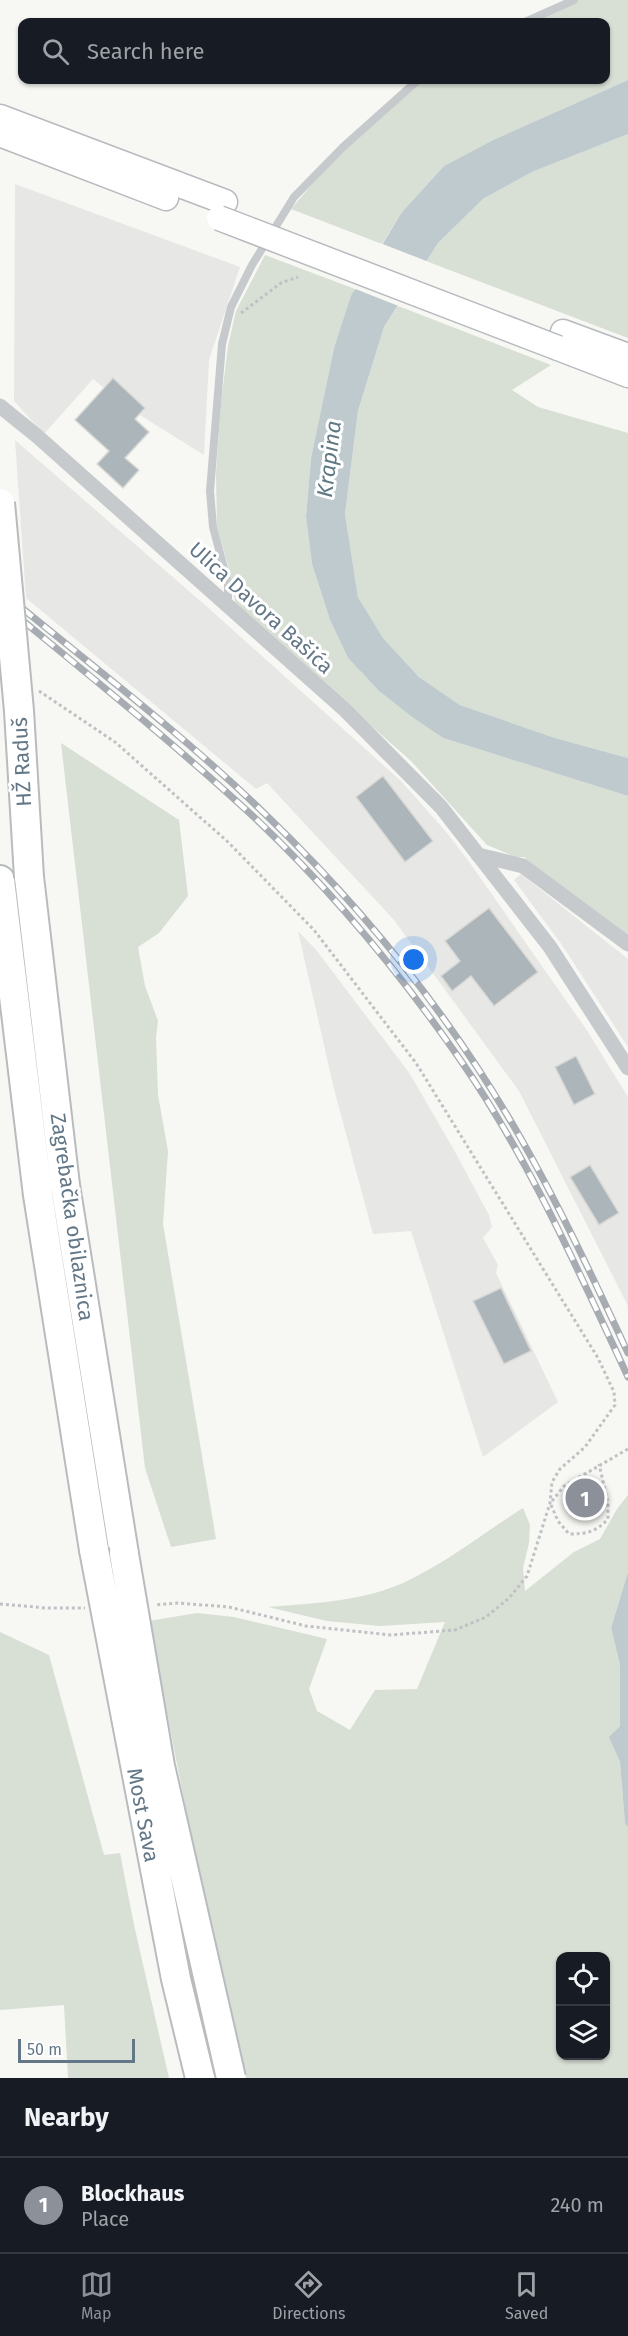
<!DOCTYPE html>
<meta charset="utf-8">
<style>
:root{--surface:#171b24;--page:#242831;--text:#f1f3f6;--muted:#9ea1a6;--line:#363941;--accent:#8c9099}
body{margin:0;font-family:"Fira Sans",sans-serif;background:var(--page);color:var(--text)}
.controls{position:absolute;right:18px;bottom:18px;display:grid;overflow:hidden;border-radius:12px;box-shadow:0 2px 4px #0004}
.controls button{width:54px;height:54px;display:grid;place-items:center;padding:0;border:0;border-bottom:2px solid var(--line);background:var(--surface);color:var(--text);font:30px sans-serif}
.scale{position:absolute;left:18px;bottom:15px;width:117px;box-sizing:border-box;padding-left:6px;border:3px solid #637786;border-top:0;font-size:16px;line-height:21px;white-space:nowrap;color:#637786;-webkit-text-stroke:4px #fff;paint-order:stroke}
.you{position:absolute;left:414px;top:960px;width:21px;height:21px;margin:-15px;border:4px solid #fff;border-radius:50%;background:#1a73e8;box-shadow:0 0 0 9px #1a73e833}
.badge{display:grid;place-items:center;width:39px;height:39px;border-radius:50%;background:var(--accent);color:#fff;font-size:20px;font-weight:700}
.pin{position:absolute;translate:-50% -50%;border:3px solid #fff;box-shadow:0 2px 6px #0006}
.list{margin:0;padding:0;list-style:none}
h2{display:flex;justify-content:space-between;align-items:center;height:78px;margin:0;padding:0 24px;font-size:26px}
h2 small{font-size:20px;font-weight:400;color:var(--muted)}
.list li{display:grid;grid-template-columns:39px 1fr auto;gap:18px;align-items:center;box-sizing:border-box;height:96px;padding:0 24px;border-top:2px solid var(--line)}
.list b{display:block;font-size:22px;white-space:nowrap}
.list p{margin:0;font-size:20px;white-space:nowrap;color:var(--muted)}
.list em{font-size:20px;font-style:normal;color:var(--muted)}
.icon{flex:none;width:33px;height:33px;fill:none;stroke:currentColor;stroke-width:2;stroke-linecap:round;stroke-linejoin:round}
.map{position:relative;flex:none;width:628px;height:2078px;overflow:hidden}
.search{position:absolute;background:var(--surface);box-shadow:0 2px 4px #0004;left:18px;right:18px;top:18px;height:66px;display:flex;align-items:center;gap:15px;box-sizing:border-box;padding:0 21px;border-radius:12px;color:var(--muted);font-size:22px}
.sheet{height:174px;background:var(--surface)}
nav{display:flex;justify-content:space-around;align-items:center;box-sizing:border-box;height:84px;border-top:2px solid var(--line);background:var(--surface);font-size:16px;color:var(--muted)}
nav a{display:grid;justify-items:center;gap:3px}
nav .on{color:var(--accent)}
.map>svg:first-child{display:block}
.built{fill:#e7e8e6}
.green{fill:#d8dfd4;fill-rule:evenodd}
.water{fill:#bfcacf}
.pier{fill:#f7f7f3}
.building{fill:#acb5ba;stroke:#d8d8d5;stroke-width:1.5}
.lines{fill:none;stroke-linecap:round;stroke-linejoin:round}
.primary-casing{stroke:#b7bbbf;stroke-width:27}
.highway-casing{stroke:#b8bcbf;stroke-width:32}
.path{stroke:#bfc2c4;stroke-width:3;stroke-dasharray:3 3;stroke-linecap:butt}
.lane{stroke:#c6cacd;stroke-width:8}
.street{stroke:#c6cacd;stroke-width:15}
.primary{stroke:#fff;stroke-width:24}
.highway{stroke:#fff;stroke-width:28}
.rail-casing{stroke:#a6acb2;stroke-width:7}
.rail{stroke:#fff;stroke-width:4.5;stroke-dasharray:14;stroke-linecap:butt}
.primary-bridge-casing{stroke:#b7bbbf;stroke-width:27;stroke-linecap:butt}
.highway-bridge-casing{stroke:#b8bcbf;stroke-width:32;stroke-linecap:butt}
.primary-bridge{stroke:#fff;stroke-width:24}
.highway-bridge{stroke:#fff;stroke-width:28}
.labels{text-anchor:middle;dominant-baseline:central;stroke-width:6;stroke-linejoin:round;paint-order:stroke}
.street-label{font-size:21px;fill:#637786;stroke:#fff}
.water-label{font-size:22px;font-style:italic;fill:#5f7983;stroke:#fff}
</style>
<div class="map">
<svg width="628" height="2078" viewBox="0 0 628 2078">
<rect width="100%" height="100%" fill="#f7f7f3"/>
<path class="built" d="M 15,184 L 240,267 L 209,360 L 204,455 L 127,407 L 93,379 L 44,434 L 14,401 Z
M 15,440 L 213,612 L 401,781 L 447,833 L 470,863 L 586,1029 L 628,1097 L 628,1306 L 519,1091 L 394,920 L 267,783 L 256,789 L 26,598 Z
M 521,874 L 628,959 L 628,1047 L 562,945 L 514,880 Z
M 298,931 L 317,951 L 410,1074 L 454,1150 L 489,1215 L 492,1227 L 483,1238 L 498,1265 L 496,1273 L 558,1402 L 483,1457 L 411,1231 L 373,1234 L 334,1089 Z"/>
<path class="green" d="M 578,0 L 628,0 L 628,80 L 493,140 L 444,166 L 402,212 L 382,244 L 291,209 L 330,163 L 398,98 L 425,80 L 606,80 L 606,22 L 530,22 Z
M 628,134 L 628,338 L 426,261 L 438,243 L 483,199 L 532,172 Z
M 265,255 L 355,289 L 334,348 L 311,458 L 306,517 L 312,564 L 330,620 L 348,658 L 379,691 L 412,717 L 443,738 L 628,796 L 628,940 L 524,857 L 516,857 L 487,845 L 411,761 L 236,606 L 229,569 L 217,526 L 216,473 L 221,403 L 228,346 L 236,311 Z
M 398,306 L 551,365 L 512,390 L 538,407 L 628,433 L 628,758 L 555,738 L 460,705 L 419,677 L 383,638 L 358,597 L 345,514 L 358,411 L 384,327 Z
M 61,743 L 179,820 L 188,896 L 159,933 L 138,947 L 145,986 L 158,1021 L 156,1038 L 158,1095 L 168,1151 L 163,1224 L 216,1539 L 171,1547 L 145,1468 Z
M 628,1495 L 628,1572 L 611,1628 L 620,1665 L 620,1726 L 610,1737 L 620,1762 L 625,1823 L 628,1827 L 628,2078 L 246,2078 L 199,1876 L 149,1621 L 197,1613 L 234,1617 L 327,1639 L 309,1689 L 317,1711 L 350,1730 L 375,1690 L 417,1689 L 445,1622 L 380,1626 L 327,1621 L 268,1607 C 319,1603 373,1601 419,1575 C 455,1556 488,1530 523,1508 L 530,1525 L 529,1543 L 523,1568 L 525,1591 L 574,1552 L 600,1539 L 617,1509 ZM 560,1956 L 606,1956 L 606,2056 L 560,2056 Z
M 0,1632 L 49,1655 L 104,1855 L 120,1853 L 134,1925 L 169,2078 L 68,2078 L 64,2005 L 0,2010 Z"/>
<path class="water" d="M 628,80 L 628,134 L 532,172 L 483,199 L 438,243 L 384,327 L 358,411 L 345,514 L 358,597 L 383,638 L 419,677 L 460,705 L 555,738 L 628,758 L 628,796 L 443,738 L 412,717 L 379,691 L 348,658 L 330,620 L 312,564 L 306,517 L 311,458 L 334,348 L 351,296 L 402,212 L 444,166 L 493,140 Z
M 628,1572 L 628,1827 L 625,1823 L 620,1762 L 609,1737 L 620,1726 L 620,1665 L 611,1628 Z"/>
<path class="pier" d="M 380,243 L 429,262 L 401,307 L 353,288 Z"/>
<path class="building" d="M 113,378 L 145,408 L 135,419 L 149,432 L 125,458 L 139,470 L 123,488 L 97,464 L 109,451 L 75,420 Z
M 383,776 L 433,841 L 405,862 L 356,797 Z
M 489,908 L 538,972 L 494,1006 L 471,976 L 452,991 L 441,976 L 460,961 L 445,941 Z
M 576,1056 L 595,1094 L 574,1105 L 555,1067 Z
M 590,1165 L 619,1213 L 599,1225 L 570,1177 Z
M 501,1288 L 531,1351 L 504,1364 L 473,1301 Z
M 581,1486 L 599,1494 L 590,1512 L 572,1502 Z"/>
<g class="lines">
<defs>
<path id="primary" d="M 0,117 L 225,202
M 2,135 L 166,198
M 563,332 L 628,356
M 558,348 L 628,375"/>
<path id="highway" d="M 29,877 L 65,1185 L 124,1554
M 0,880 L 38,1195 L 94,1550"/>
</defs>
<use href="#primary" class="primary-casing"/>
<use href="#highway" class="highway-casing"/>
<path class="path" d="M 241,313 L 281,283 L 298,277
M 39,691 L 115,742 L 228,842 L 314,930 L 416,1063 L 598,1358 L 614,1392 L 615,1405 L 585,1447 L 560,1469 L 552,1482 L 550,1503 L 527,1576 L 509,1598 L 486,1617 L 455,1630 L 391,1635 L 306,1626 L 229,1607 L 178,1603 L 155,1605
M 552,1501 L 564,1486 L 628,1449
M 551,1505 L 558,1521 L 569,1534 C 586,1534 596,1532 608,1519 L 608,1503 L 599,1464
M 0,1604 L 46,1608 L 85,1608"/>
<path class="lane" d="M 525,22 L 574,0
M 228,606 L 228,583 L 213,527 L 210,491 L 222,344 L 231,307 L 252,265 L 294,197 L 343,147 L 418,80"/>
<path class="street" d="M 0,406 L 37,436 L 345,710 L 441,807 L 550,947 L 628,1068
M 478,855 L 523,866 L 628,944"/>
<use href="#primary" class="primary"/>
<use href="#highway" class="highway"/>
<defs>
<path id="rail" d="M 0,590 C 89,664 182,733 265,814 C 364,909 452,1018 520,1137 C 560,1207 594,1280 628,1353
M 0,602 C 86,673 174,743 256,819 C 331,890 400,973 459,1058 C 528,1157 577,1268 628,1377"/>
</defs>
<use href="#rail" class="rail-casing"/>
<use href="#rail" class="rail"/>
<defs>
<path id="primary-bridge" d="M 219,218 L 558,348"/>
<path id="highway-bridge" d="M 0,503 L 19,711 L 29,877
M 94,1550 L 176,1979 L 200,2078
M 124,1554 L 160,1766 L 231,2078"/>
</defs>
<use href="#primary-bridge" class="primary-bridge-casing"/>
<use href="#highway-bridge" class="highway-bridge-casing"/>
<use href="#primary-bridge" class="primary-bridge"/>
<use href="#highway-bridge" class="highway-bridge"/>
</g>
<g class="labels">
<g class="street-label">
<text transform="translate(261 608) rotate(42)">Ulica Davora Bašića</text>
<text transform="translate(22 762) rotate(-93)">HŽ Raduš</text>
<text transform="translate(72 1217) rotate(82)">Zagrebačka obilaznica</text>
<text transform="translate(143 1815) rotate(79)">Most Sava</text>
</g>
<g class="water-label">
<text transform="translate(329 459) rotate(-83)">Krapina</text>
</g>
</g>
</svg>
<div class="controls">
<button><svg class="icon" aria-label="locate" viewBox="0 0 24 24"><circle cx="12" cy="12" r="6"/><path d="M12 2v4M12 18v4M2 12h4M18 12h4"/></svg></button>
<button><svg class="icon" aria-label="layers" viewBox="0 0 24 24"><path d="M12 4l9 5-9 5-9-5zM3 14l9 5 9-5"/></svg></button>
</div>
<div class="scale">50 m</div>
<div class="you"></div>
<div class="pin badge" style="left:585px;top:1498px">1</div>
<div class="search"><svg class="icon" aria-label="search" viewBox="0 0 24 24"><circle cx="10" cy="10" r="6"/><path d="M15 15l6 6"/></svg>Search here</div>
</div>
<section class="sheet">
<h2>Nearby<small></small></h2>
<ul class="list">
<li><span class="badge">1</span><div><b>Blockhaus</b><p>Place</p></div><em>240 m</em></li>
</ul>
</section>
<nav>
<a class="on"><svg class="icon" aria-label="map" viewBox="0 0 24 24"><path d="M3 6l6-2 6 2 6-2v14l-6 2-6-2-6 2zM9 4v14M15 6v14"/></svg>Map</a>
<a><svg class="icon" aria-label="directions" viewBox="0 0 24 24"><path d="M12 3l9 9-9 9-9-9zM9 14v-3h6M13 9l2 2-2 2"/></svg>Directions</a>
<a><svg class="icon" aria-label="saved" viewBox="0 0 24 24"><path d="M7 4h10v16l-5-4-5 4z"/></svg>Saved</a>
</nav>
